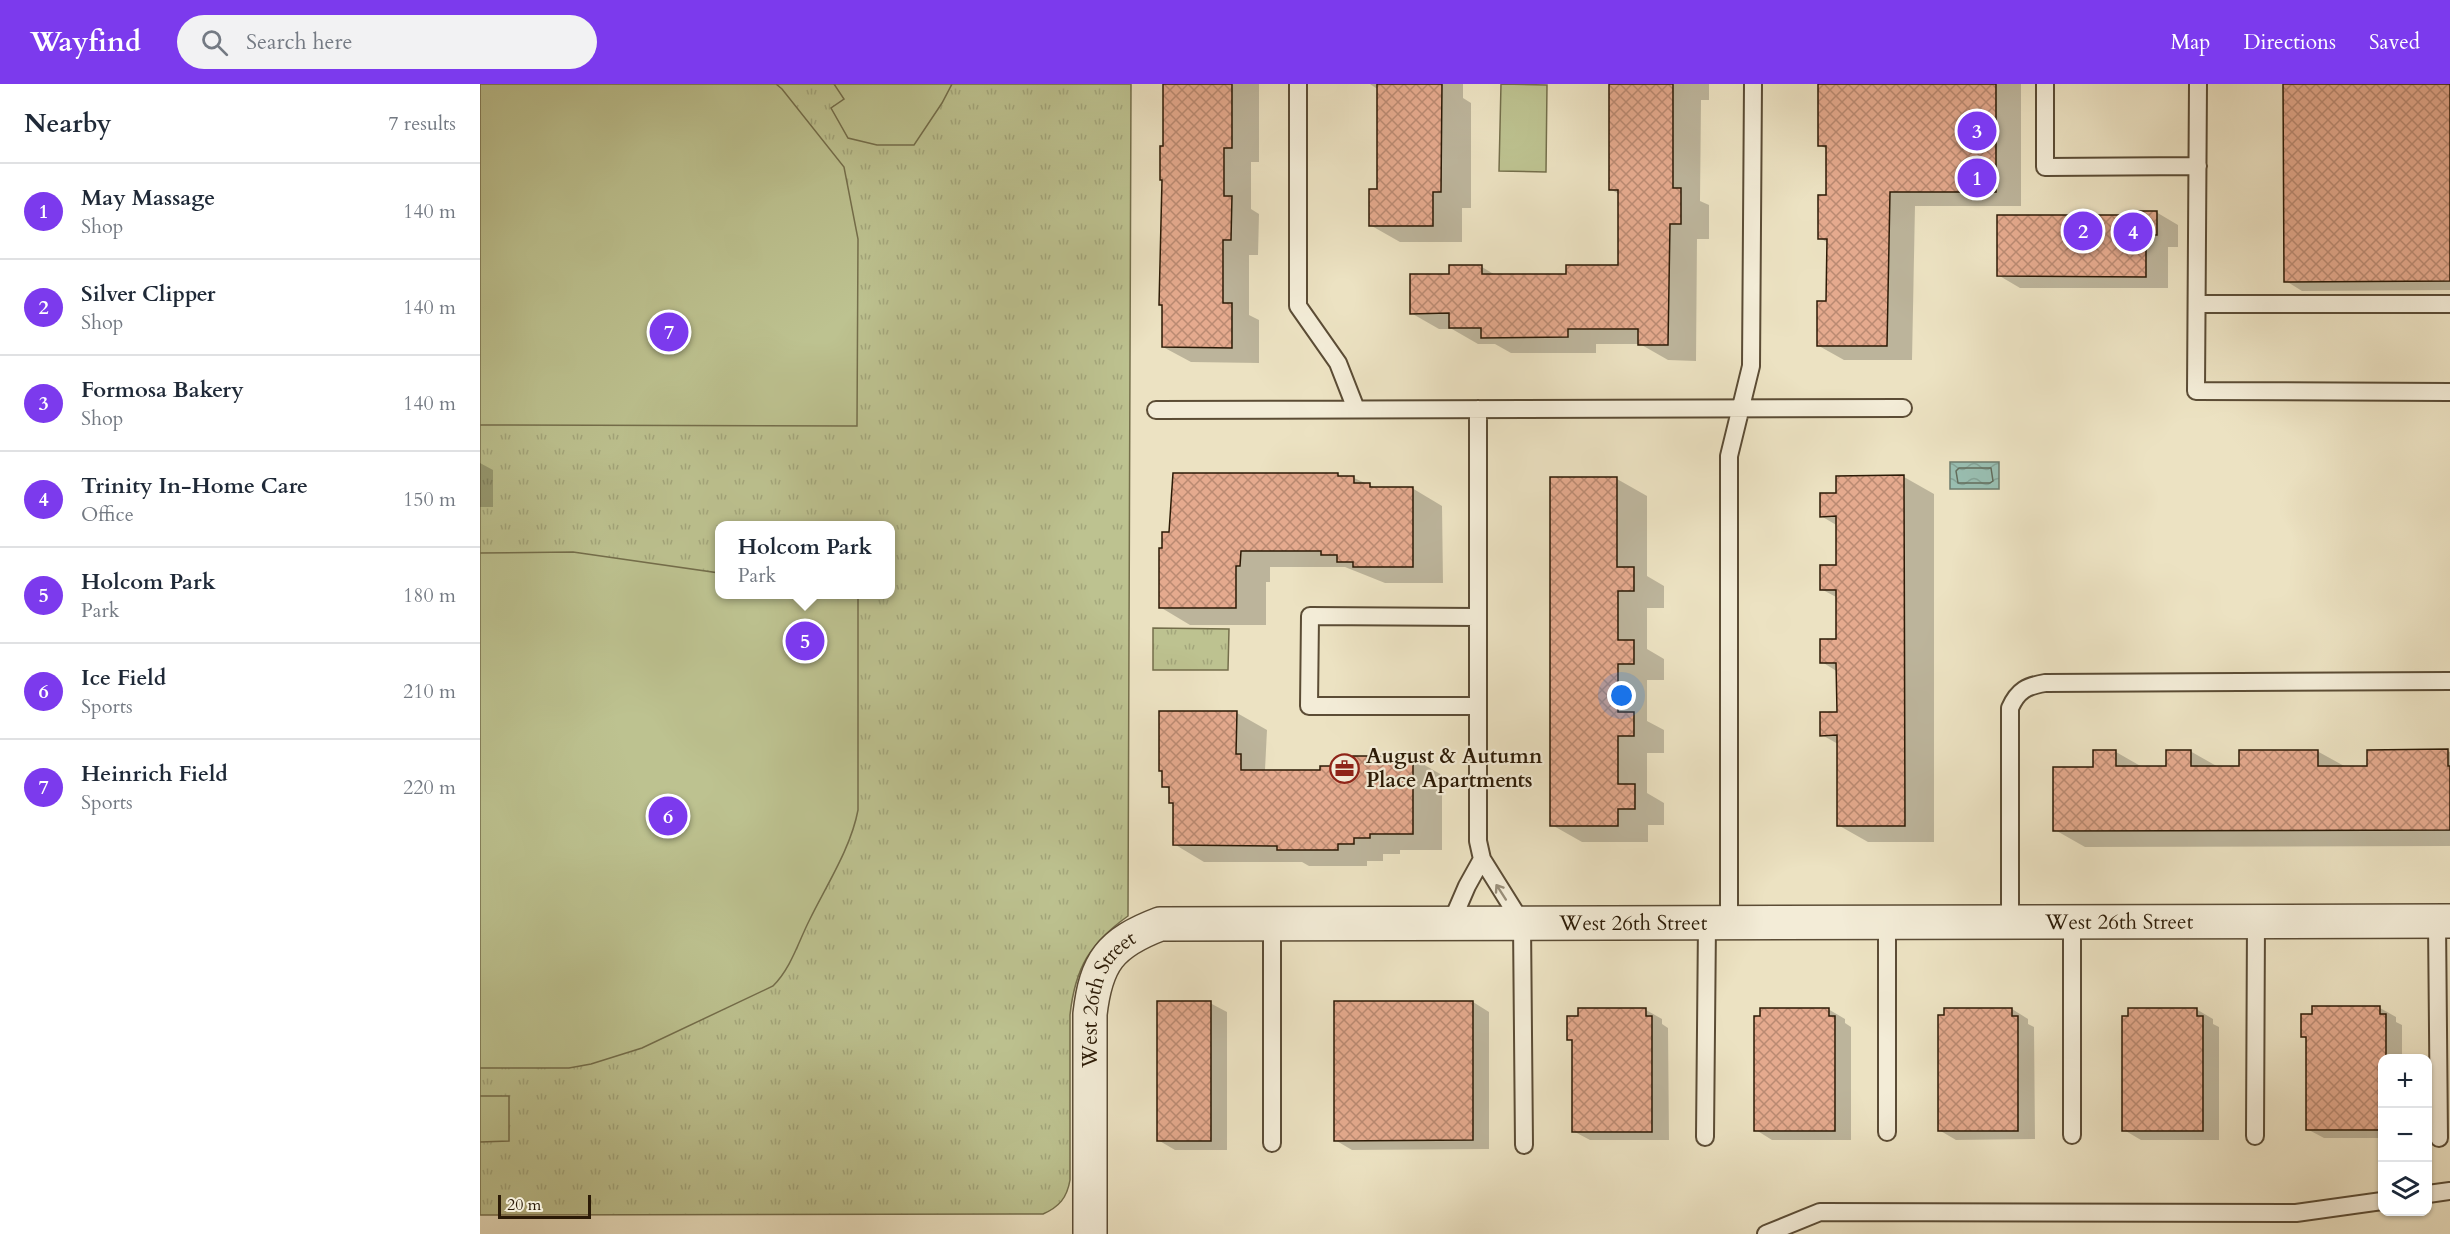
<!DOCTYPE html>
<meta charset="utf-8">
<style>
:root{--surface:#fff;--page:#f2f2f3;--text:#1f2937;--muted:#747a83;--line:#e0e1e3;--accent:#7c3aed}
body{margin:0;font-family:Cardo,serif;background:var(--page);color:var(--text)}
.controls{position:absolute;right:18px;bottom:18px;display:grid;overflow:hidden;border-radius:12px;box-shadow:0 2px 4px #0004}
.controls button{width:54px;height:54px;display:grid;place-items:center;padding:0;border:0;border-bottom:2px solid var(--line);background:var(--surface);color:var(--text);font:30px sans-serif}
.scale{position:absolute;left:18px;bottom:15px;width:93px;box-sizing:border-box;padding-left:6px;border:3px solid #2b1a06;border-top:0;font-size:16px;line-height:21px;white-space:nowrap;color:#2b1a06;-webkit-text-stroke:4px #f3ecd7;paint-order:stroke}
.you{position:absolute;left:1142px;top:612px;width:21px;height:21px;margin:-15px;border:4px solid #fff;border-radius:50%;background:#1a73e8;box-shadow:0 0 0 9px #1a73e833}
.badge{display:grid;place-items:center;width:39px;height:39px;border-radius:50%;background:var(--accent);color:#fff;font-size:20px;font-weight:700}
.pin{position:absolute;translate:-50% -50%;border:3px solid #fff;box-shadow:0 2px 6px #0006}
.popup{position:absolute;left:235px;top:437px;width:180px;height:78px;box-sizing:border-box;display:grid;place-content:center;border-radius:12px;background:var(--surface);filter:drop-shadow(0 2px 4px #0005);font-size:20px;white-space:nowrap;color:var(--muted)}
.popup b{font-size:22px;color:var(--text)}
.popup::after{content:'';position:absolute;left:50%;top:100%;margin-left:-12px;border:12px solid transparent;border-top-color:var(--surface)}
.list{margin:0;padding:0;list-style:none}
h2{display:flex;justify-content:space-between;align-items:center;height:78px;margin:0;padding:0 24px;font-size:26px}
h2 small{font-size:20px;font-weight:400;color:var(--muted)}
.list li{display:grid;grid-template-columns:39px 1fr auto;gap:18px;align-items:center;box-sizing:border-box;height:96px;padding:0 24px;border-top:2px solid var(--line)}
.list b{display:block;font-size:22px;white-space:nowrap}
.list p{margin:0;font-size:20px;white-space:nowrap;color:var(--muted)}
.list em{font-size:20px;font-style:normal;color:var(--muted)}
.icon{flex:none;width:33px;height:33px;fill:none;stroke:currentColor;stroke-width:2;stroke-linecap:round;stroke-linejoin:round}
.map{position:relative;flex:none;width:1970px;height:1150px;overflow:hidden}
header{display:flex;align-items:center;gap:36px;box-sizing:border-box;height:84px;padding:0 30px;background:var(--accent);color:#fff}
header strong{font-size:28px}
nav{display:flex;gap:33px;margin-inline-start:auto;font-size:21px}
.search{width:420px;height:54px;background:var(--page);display:flex;align-items:center;gap:15px;box-sizing:border-box;padding:0 21px;border-radius:33px;color:var(--muted);font-size:22px}
main{display:flex}
aside{flex:1;background:var(--surface)}
.map>svg:first-child{display:block}
.park{fill:url(#park-tufts);stroke:#746e4b;stroke-width:1.5;fill-rule:evenodd}
.garden{fill:#bdc290;stroke:#746e4b;stroke-width:1.5}
.water{fill:url(#water-waves);stroke:#6d7c6d;stroke-width:1.5}
.shadow{fill:#0003}
.lines{fill:none;stroke-linecap:round;stroke-linejoin:round}
.shore{stroke:#626c5c;stroke-width:1.5}
.building{fill:url(#building-cross-hatch);stroke:#2b1a06;stroke-width:1.5}
.lane-casing{stroke:#5b4c35;stroke-width:20}
.street-casing{stroke:#5b4c35;stroke-width:36}
.lane{stroke:#f3ecd7;stroke-width:16}
.street{stroke:#f3ecd7;stroke-width:33}
.oneway{stroke:#998e79}
.labels{text-anchor:middle;dominant-baseline:central;stroke-width:4.5;stroke-linejoin:round;paint-order:stroke}
.poi-label{font-size:21px;font-weight:bold;fill:#2b1a06;stroke:#f3ecd7;text-anchor:start}
.street-label{font-size:21px;fill:#2b1a06;stroke:#f3ecd7}
</style>
<header>
<strong>Wayfind</strong>
<div class="search"><svg class="icon" aria-label="search" viewBox="0 0 24 24"><circle cx="10" cy="10" r="6"/><path d="M15 15l6 6"/></svg>Search here</div>
<nav><a>Map</a><a>Directions</a><a>Saved</a></nav>
</header>
<main>
<aside>
<h2>Nearby<small>7 results</small></h2>
<ul class="list">
<li><span class="badge">1</span><div><b>May Massage</b><p>Shop</p></div><em>140 m</em></li>
<li><span class="badge">2</span><div><b>Silver Clipper</b><p>Shop</p></div><em>140 m</em></li>
<li><span class="badge">3</span><div><b>Formosa Bakery</b><p>Shop</p></div><em>140 m</em></li>
<li><span class="badge">4</span><div><b>Trinity In-Home Care</b><p>Office</p></div><em>150 m</em></li>
<li><span class="badge">5</span><div><b>Holcom Park</b><p>Park</p></div><em>180 m</em></li>
<li><span class="badge">6</span><div><b>Ice Field</b><p>Sports</p></div><em>210 m</em></li>
<li><span class="badge">7</span><div><b>Heinrich Field</b><p>Sports</p></div><em>220 m</em></li>
</ul>
</aside>
<div class="map">
<svg width="1970" height="1150" viewBox="0 0 1970 1150">
<defs>
<pattern id="park-tufts" width="24" height="20" patternUnits="userSpaceOnUse" patternTransform="scale(1.5)"><rect width="24" height="20" fill="#bdc290"/><path d="M3 7l-1-3M5 7V3M7 7l1-3M15 17l-1-3M17 17v-4M19 17l1-3" fill="none" stroke="#a3a67b"/></pattern>
<pattern id="water-waves" width="16" height="10" patternUnits="userSpaceOnUse" patternTransform="scale(1.5)"><rect width="16" height="10" fill="#99beb1"/><path d="M0 5q4-4 8 0t8 0" fill="none" stroke="#84a397"/></pattern>
<pattern id="building-cross-hatch" width="8" height="8" patternUnits="userSpaceOnUse" patternTransform="scale(1.5)"><rect width="8" height="8" fill="#e5aa8e"/><path d="M0 0l8 8M0 8l8-8" fill="none" stroke="#ba8a72"/></pattern>
</defs>
<rect width="100%" height="100%" fill="#ece2c2"/>
<filter id="stains"><feTurbulence type="fractalNoise" baseFrequency=".00333" numOctaves="4"/><feColorMatrix values="0 0 0 0 .2 0 0 0 0 .09 0 0 0 0 .02 0 0 0 .5 -.17"/></filter>
<radialGradient id="worn" r=".72"><stop offset=".6" stop-color="#630" stop-opacity="0"/><stop offset="1" stop-color="#630" stop-opacity=".3"/></radialGradient>
<path class="park" d="M 0,0 L 651,0 L 648,832 C 610,859 595,884 590,931 L 590,1096 C 587,1114 579,1123 563,1130 L 0,1131 ZM 240,442 L 410,442 L 410,510 L 240,510 Z
M 673,544 L 749,545 L 748,586 L 673,586 Z"/>
<path class="garden" d="M 0,0 L 296,0 L 302,5 L 364,83 L 378,155 L 377,342 L 0,341 Z
M 354,0 L 472,0 L 462,19 L 434,61 L 397,61 L 368,54 L 351,24 L 364,15 Z
M 1021,0 L 1067,1 L 1066,88 L 1019,87 Z
M 93,468 L 239,489 L 240,510 L 378,511 L 378,726 C 371,764 346,802 329,837 C 318,859 311,884 293,902 L 162,964 L 111,980 L 89,984 L 0,984 L 0,469 Z
M 0,1012 L 29,1012 L 29,1057 L 0,1058 Z"/>
<path class="water" d="M 1470,378 L 1519,378 L 1519,405 L 1470,405 Z"/>
<path class="shadow" d="M 685,0 L 779,0 L 779,78 L 771,78 L 771,125 L 779,130 L 778,171 L 769,171 L 769,231 L 779,236 L 779,279 L 711,278 L 683,263 Z
M 890,0 L 983,0 L 983,14 L 991,19 L 991,124 L 982,124 L 982,158 L 920,158 L 890,141 L 899,107 L 899,6 Z
M 1130,0 L 1229,0 L 1229,16 L 1221,16 L 1220,117 L 1229,121 L 1229,155 L 1217,155 L 1216,277 L 1188,276 L 1160,260 L 1116,260 L 1116,269 L 1031,269 L 1015,260 L 998,260 L 972,245 L 959,245 L 931,229 L 971,191 L 1002,183 L 1017,192 L 1087,192 L 1139,182 L 1139,110 L 1130,105 Z
M 1340,0 L 1541,0 L 1541,122 L 1435,122 L 1432,276 L 1364,276 L 1339,262 L 1348,219 L 1348,159 L 1340,154 L 1348,112 L 1348,66 L 1340,61 Z
M 1804,0 L 1970,0 L 1970,206 L 1822,207 L 1806,197 Z
M 1676,128 L 1698,141 L 1698,163 L 1688,163 L 1688,204 L 1540,204 L 1518,191 L 1655,132 Z
M 0,379 L 13,386 L 13,423 L 0,423 Z
M 857,391 L 862,394 L 874,394 L 896,404 L 932,404 L 962,422 L 963,499 L 905,499 L 865,483 L 790,483 L 790,498 L 786,498 L 786,541 L 710,541 L 680,523 L 683,466 L 690,449 Z
M 1424,393 L 1454,410 L 1454,758 L 1388,758 L 1358,741 L 1358,660 L 1342,651 L 1358,629 L 1358,588 L 1342,578 L 1358,556 L 1358,514 L 1341,505 L 1358,483 L 1358,442 L 1341,432 L 1358,410 Z
M 1137,395 L 1167,412 L 1167,492 L 1184,502 L 1184,524 L 1167,524 L 1167,565 L 1184,575 L 1184,596 L 1167,596 L 1167,637 L 1184,646 L 1184,669 L 1167,669 L 1167,709 L 1184,719 L 1184,741 L 1168,741 L 1168,758 L 1102,758 L 1072,741 Z
M 757,629 L 787,646 L 785,686 L 789,688 L 842,688 L 932,674 L 962,691 L 962,766 L 920,766 L 920,770 L 903,770 L 903,777 L 887,777 L 887,782 L 829,782 L 822,778 L 724,778 L 694,760 L 694,720 L 691,718 L 691,706 L 683,702 Z
M 1710,667 L 1740,684 L 1760,684 L 1837,667 L 1866,683 L 1888,683 L 1967,667 L 1970,668 L 1970,762 L 1605,763 L 1575,746 L 1614,684 L 1614,668 L 1636,668 L 1664,684 L 1688,684 Z
M 993,918 L 1009,928 L 1009,1065 L 872,1066 L 855,1056 Z
M 730,919 L 747,928 L 747,1066 L 695,1066 L 678,1056 Z
M 1900,924 L 1916,933 L 1916,938 L 1922,941 L 1922,974 L 1902,974 L 1902,1054 L 1844,1054 L 1827,1045 L 1827,955 L 1823,953 Z
M 1348,925 L 1365,935 L 1365,939 L 1371,943 L 1371,1056 L 1292,1056 L 1276,1046 Z
M 1532,925 L 1548,935 L 1548,940 L 1554,943 L 1555,1055 L 1476,1056 L 1459,1046 Z
M 1716,925 L 1733,935 L 1733,940 L 1739,943 L 1739,1056 L 1661,1056 L 1644,1046 Z
M 1166,926 L 1182,935 L 1182,940 L 1188,944 L 1189,1056 L 1110,1056 L 1093,1047 L 1093,957 L 1089,955 Z"/>
<g class="lines">
<path class="shore" d="M 1479,384 L 1511,384 L 1513,397 L 1510,399 L 1478,399 L 1476,387 Z"/>
</g>
<path class="building" d="M 683,0 L 752,0 L 752,64 L 744,64 L 744,112 L 752,112 L 751,156 L 743,156 L 743,219 L 752,219 L 752,264 L 682,263 L 682,221 L 679,221 L 682,96 L 680,96 L 680,62 L 683,62 Z
M 897,0 L 962,0 L 961,108 L 953,108 L 953,142 L 889,142 L 889,105 L 897,105 Z
M 1129,0 L 1193,0 L 1193,104 L 1201,104 L 1201,140 L 1190,140 L 1188,261 L 1158,261 L 1158,245 L 1088,245 L 1088,253 L 1001,254 L 1001,244 L 969,244 L 969,229 L 930,230 L 930,190 L 969,190 L 969,181 L 1002,181 L 1002,190 L 1086,190 L 1086,181 L 1138,181 L 1138,106 L 1129,106 Z
M 1338,0 L 1516,0 L 1516,108 L 1410,108 L 1407,262 L 1337,262 L 1337,217 L 1346,217 L 1347,155 L 1338,155 L 1338,111 L 1346,111 L 1346,62 L 1338,62 Z
M 1803,0 L 1970,0 L 1970,197 L 1804,198 Z
M 1654,127 L 1677,127 L 1677,151 L 1666,151 L 1666,193 L 1517,192 L 1517,131 L 1654,131 Z
M 693,389 L 858,389 L 858,392 L 874,392 L 874,399 L 890,399 L 890,403 L 933,403 L 933,483 L 873,483 L 873,478 L 857,478 L 857,471 L 841,471 L 841,467 L 761,467 L 760,482 L 756,482 L 756,524 L 679,524 L 679,464 L 682,464 L 682,448 L 689,448 Z
M 1424,391 L 1425,742 L 1357,742 L 1357,651 L 1340,652 L 1340,628 L 1357,628 L 1356,579 L 1340,579 L 1340,555 L 1356,555 L 1356,506 L 1340,506 L 1340,481 L 1356,481 L 1356,432 L 1340,433 L 1340,409 L 1356,409 L 1356,392 Z
M 1070,393 L 1137,393 L 1137,483 L 1154,483 L 1154,507 L 1138,507 L 1138,556 L 1154,556 L 1154,580 L 1138,580 L 1138,628 L 1154,628 L 1154,652 L 1138,652 L 1138,700 L 1155,700 L 1155,725 L 1138,725 L 1138,742 L 1070,742 Z
M 679,627 L 757,627 L 756,670 L 761,670 L 761,686 L 840,686 L 840,682 L 856,682 L 856,675 L 873,675 L 873,672 L 933,672 L 933,750 L 890,750 L 890,754 L 874,754 L 874,760 L 858,760 L 858,766 L 797,766 L 797,762 L 693,761 L 693,719 L 689,719 L 689,703 L 682,703 L 682,687 L 679,687 Z
M 1968,665 L 1968,682 L 1970,682 L 1970,746 L 1573,747 L 1573,683 L 1613,683 L 1613,666 L 1636,666 L 1636,682 L 1686,682 L 1686,666 L 1711,666 L 1711,682 L 1759,682 L 1759,666 L 1838,666 L 1838,682 L 1887,682 L 1887,666 Z
M 677,917 L 731,917 L 731,1057 L 677,1057 Z
M 854,917 L 993,917 L 993,1056 L 854,1057 Z
M 1832,922 L 1900,922 L 1900,930 L 1906,930 L 1906,975 L 1902,975 L 1902,1046 L 1826,1046 L 1826,953 L 1821,953 L 1821,930 L 1832,930 Z
M 1098,924 L 1166,924 L 1166,932 L 1172,932 L 1172,1048 L 1092,1048 L 1092,956 L 1087,956 L 1087,932 L 1098,932 Z
M 1280,924 L 1349,924 L 1349,932 L 1355,932 L 1355,1047 L 1274,1047 L 1274,932 L 1280,932 Z
M 1464,924 L 1532,924 L 1532,932 L 1538,932 L 1538,1047 L 1458,1047 L 1458,931 L 1464,931 Z
M 1648,924 L 1717,924 L 1717,932 L 1723,932 L 1723,1047 L 1642,1047 L 1642,932 L 1648,932 Z"/>
<g class="lines">
<defs>
<path id="lane" d="M 818,0 L 818,222 L 858,279 L 876,325
M 1565,0 L 1565,83 L 1718,82
M 1718,0 L 1716,307 L 1970,308
M 1717,220 L 1970,220
M 998,325 L 998,757 L 1002,775 L 1042,839 L 1044,1061
M 676,326 L 1423,324
M 998,533 L 830,532 L 829,622 L 998,622
M 1957,837 L 1959,1054
M 1407,838 L 1407,1048
M 1530,838 L 1530,624 C 1538,606 1547,602 1565,599 L 1970,597
M 1592,838 L 1592,1051
M 971,839 L 987,802 L 1002,775
M 1249,839 L 1249,372 L 1271,282 L 1273,0
M 792,840 L 792,1059
M 1775,1052 L 1776,837
M 1225,1053 L 1227,839
M 1948,1110 L 1970,1107
M 1286,1150 L 1340,1128 L 1816,1129 L 1902,1117"/>
<g id="street">
<path id="s1" d="M 610,1150 L 610,930 C 616,878 630,859 680,840 L 1970,837"/>
</g>
</defs>
<use href="#lane" class="lane-casing"/>
<use href="#street" class="street-casing"/>
<use href="#lane" class="lane"/>
<use href="#street" class="street"/>
</g>
<defs><path id="oneway-shaft" d="M-6 0H5M1.5-3L5.5 0L1.5 3" fill="none" stroke-width="1.6" stroke-linecap="round" stroke-linejoin="round" transform="scale(1.5)"/></defs>
<use class="oneway" href="#oneway-shaft" transform="translate(1021 808) rotate(-123)"/>
<defs>
<symbol id="office-ring" viewBox="-11 -11 22 22"><circle r="9.5" fill="#f3ecd7" stroke="#8f2418" stroke-width="1.5"/><path d="M-6-3h4V-5.5h4V-3h4V5H-6ZM-1-4.5V-3h2v-1.5ZM-6 0V1H6V0Z" fill="#8f2418"/></symbol>
</defs>
<g fill-rule="evenodd">
<use href="#office-ring" x="848" y="668" width="33" height="33"/>
</g>
<g class="labels">
<g class="poi-label">
<text x="886" y="672">August &amp; Autumn<tspan x="886" dy="24">Place Apartments</tspan></text>
</g>
<g class="street-label">
<text stroke="none"><textPath href="#s1" startOffset="1302">West 26th Street</textPath></text>
<text stroke="none"><textPath href="#s1" startOffset="816">West 26th Street</textPath></text>
<text stroke="none"><textPath href="#s1" startOffset="240">West 26th Street</textPath></text>
</g>
</g>
<rect width="100%" height="100%" filter="url(#stains)"/>
<rect width="100%" height="100%" fill="url(#worn)"/>
</svg>
<div class="controls">
<button>+</button>
<button>−</button>
<button><svg class="icon" aria-label="layers" viewBox="0 0 24 24"><path d="M12 4l9 5-9 5-9-5zM3 14l9 5 9-5"/></svg></button>
</div>
<div class="scale">20 m</div>
<div class="you"></div>
<div class="pin badge" style="left:1497px;top:94px">1</div>
<div class="pin badge" style="left:1603px;top:147px">2</div>
<div class="pin badge" style="left:1497px;top:47px">3</div>
<div class="pin badge" style="left:1653px;top:148px">4</div>
<div class="pin badge" style="left:325px;top:557px">5</div>
<div class="popup"><b>Holcom Park</b>Park</div>
<div class="pin badge" style="left:188px;top:732px">6</div>
<div class="pin badge" style="left:189px;top:248px">7</div>
</div>
</main>
